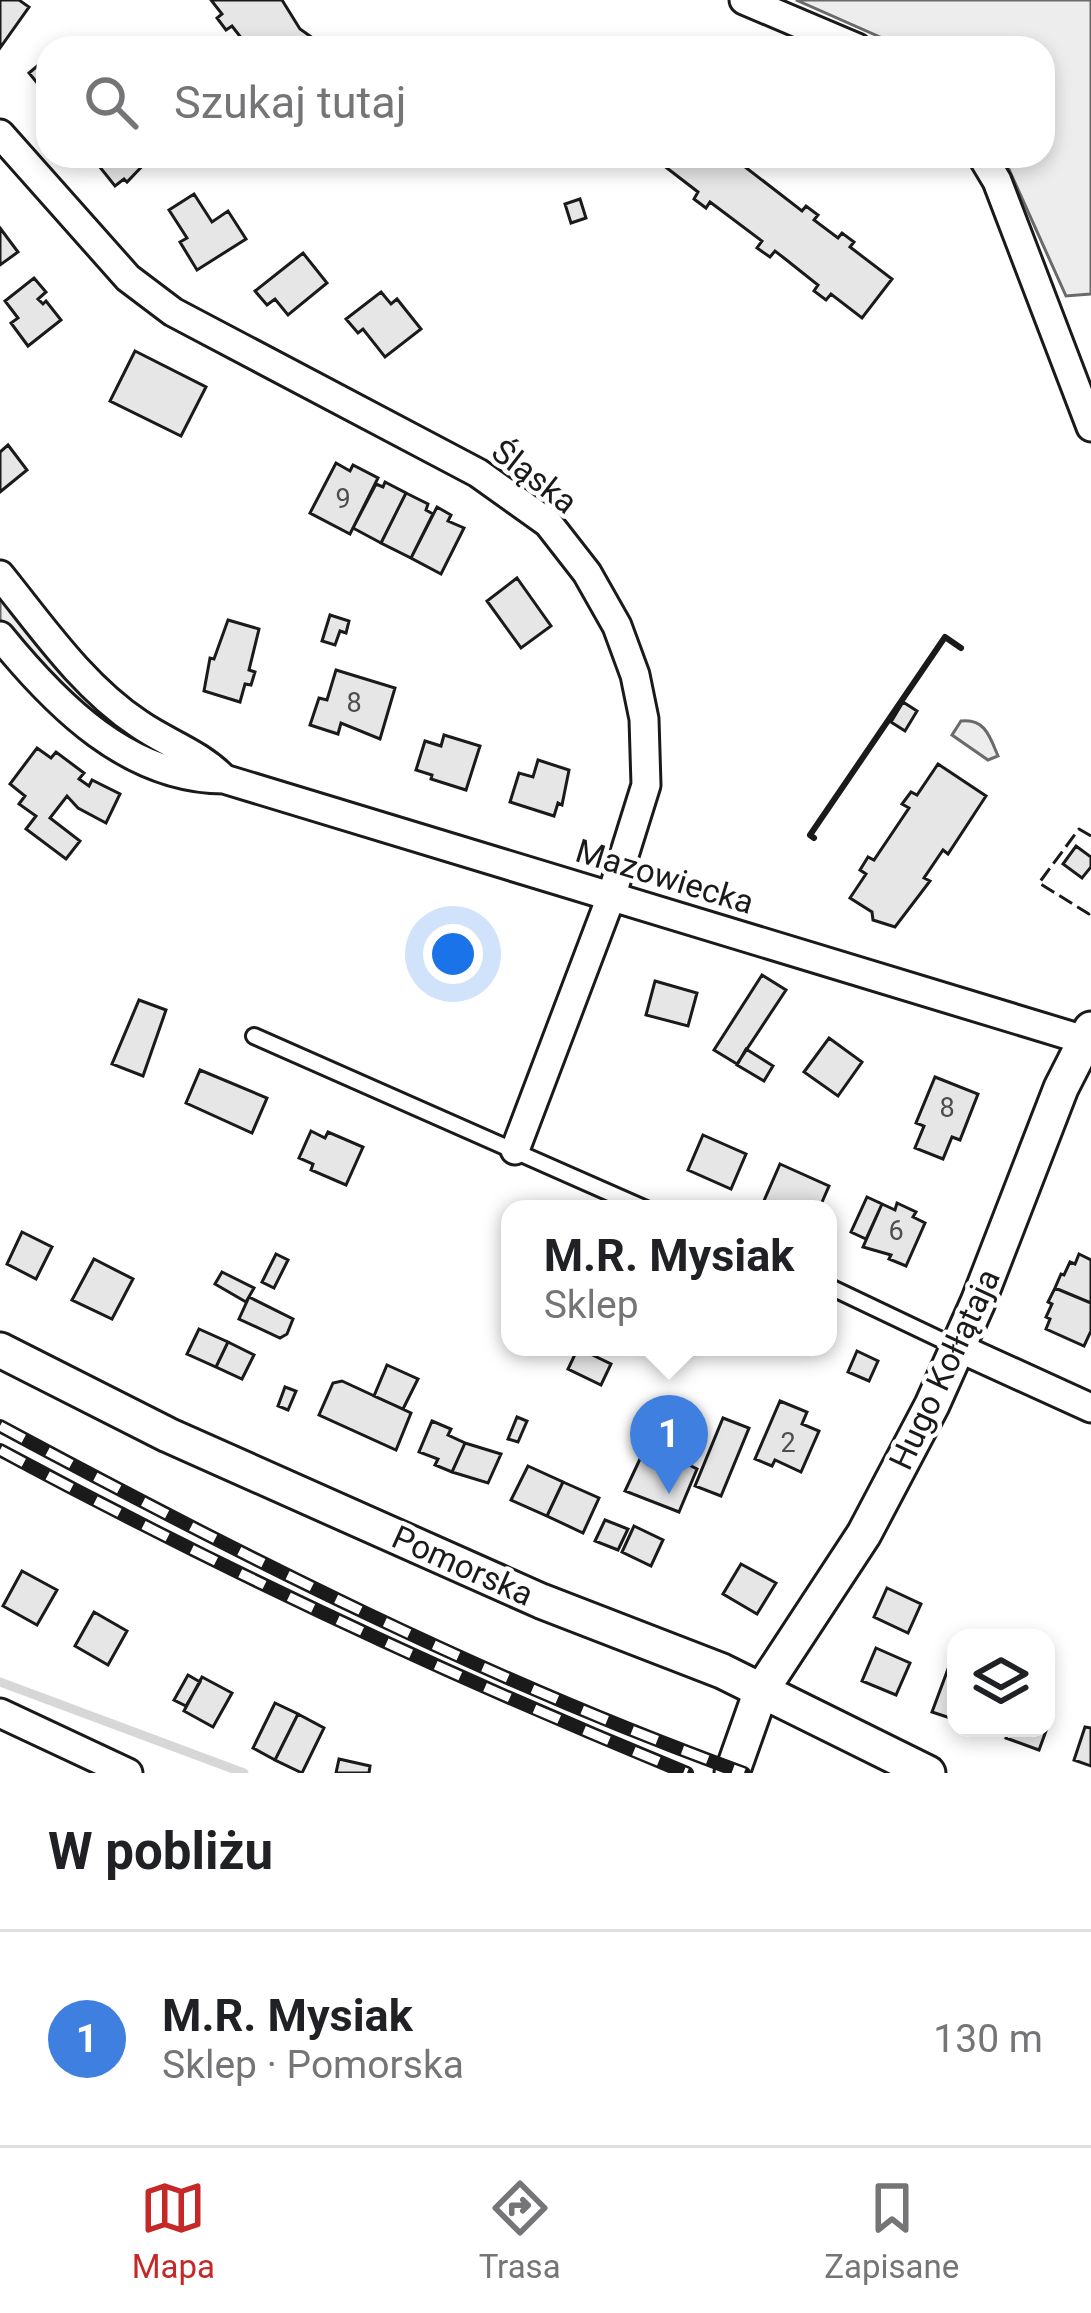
<!DOCTYPE html>
<html lang="pl">
<head>
<meta charset="utf-8">
<style>
	:root { --surface:#fff; --page:#f6f6f6; --text:#202124; --muted:#757577; --line:#e0e0e0; --accent:#c62828 }
	body { margin:0; font-family:Roboto,sans-serif; background:var(--page); color:var(--text) }
	.controls { position:absolute; right:36px; bottom:36px; display:grid; overflow:hidden; border-radius:24px; box-shadow:0 6px 18px #0003 }
	.controls button { width:108px; height:108px; display:grid; place-items:center; padding:0; border:0; border-bottom:3px solid var(--line); background:var(--surface); color:var(--text); font:60px sans-serif }
	.you { position:absolute; left:453px; top:954px; width:42px; height:42px; margin:-30px; border:9px solid #fff; border-radius:50%; background:#1a73e8; box-shadow:0 0 0 18px #1a73e833 }
	.badge { display:grid; place-items:center; width:78px; height:78px; border-radius:50%; background:var(--accent); color:#fff; font-size:39px; font-weight:700 }
	.pin { position:absolute; translate:-50% -99px; filter:drop-shadow(0 3px 6px #0008) }
	.pin::after { content:''; position:absolute; top:63px; width:42px; height:36px; background:inherit; clip-path:polygon(0 0,100% 0,50% 100%) }
	.popup { position:absolute; left:501px; top:1200px; width:336px; height:156px; box-sizing:border-box; display:grid; place-content:center; border-radius:24px; background:var(--surface); filter:drop-shadow(0 3px 9px #0005); font-size:39px; white-space:nowrap; color:var(--muted) }
	.popup b { font-size:45px; color:var(--text) }
	.popup::after { content:''; position:absolute; left:50%; top:100%; margin-left:-24px; border:24px solid transparent; border-top-color:var(--surface) }
	.list { margin:0; padding:0; list-style:none }
	h2 { display:flex; justify-content:space-between; align-items:center; height:156px; margin:0; padding:0 48px; font-size:51px }
	h2 small { font-size:39px; font-weight:400; color:var(--muted) }
	.list li { display:grid; grid-template-columns:78px 1fr auto; gap:36px; align-items:center; box-sizing:border-box; height:216px; padding:0 48px; border-top:3px solid var(--line) }
	.list b { display:block; font-size:45px; white-space:nowrap }
	.list p { margin:0; font-size:39px; white-space:nowrap; color:var(--muted) }
	.list em { font-size:39px; font-style:normal; color:var(--muted) }
	.icon { flex:none; width:66px; height:66px; fill:none; stroke:currentColor; stroke-width:2; stroke-linecap:round; stroke-linejoin:round }
	.map { position:relative; flex:none; width:1091px; height:1773px; overflow:hidden }
	.search { position:absolute; background:var(--surface); box-shadow:0 6px 18px #0003; left:36px; right:36px; top:36px; height:132px; display:flex; align-items:center; gap:30px; box-sizing:border-box; padding:0 42px; border-radius:36px; color:var(--muted); font-size:45px }
	.sheet { height:372px; background:var(--surface) }
	nav { display:flex; justify-content:space-around; align-items:center; box-sizing:border-box; height:168px; border-top:3px solid var(--line); background:var(--surface); font-size:33px; color:var(--muted) }
	nav a { display:grid; justify-items:center; gap:6px }
	nav .on { color:var(--accent) }
	.map>svg:first-child { display:block }
	.green { fill:#ededed; stroke:#6a6a6a; stroke-width:3 }
	.lines { fill:none; stroke-linecap:round; stroke-linejoin:round }
	.stream { stroke:#d7d7d7; stroke-width:9 }
	.building { fill:#e6e6e6; stroke:#1a1a1a; stroke-width:3 }
	.service-casing { stroke:#1a1a1a; stroke-width:20 }
	.minor-casing { stroke:#1a1a1a; stroke-width:33 }
	.tertiary-casing { stroke:#1a1a1a; stroke-width:39 }
	.service { stroke:#fff; stroke-width:14 }
	.minor { stroke:#fff; stroke-width:27 }
	.tertiary { stroke:#fff; stroke-width:33 }
	.rail-casing { stroke:#1a1a1a; stroke-width:14 }
	.rail { stroke:#fff; stroke-width:9; stroke-dasharray:27; stroke-linecap:butt }
	.fence { stroke:#1a1a1a; stroke-width:3; stroke-dasharray:15 6; stroke-linecap:butt }
	.wall { stroke:#1a1a1a; stroke-width:6 }
	.labels { text-anchor:middle; stroke-width:9; stroke-linejoin:round; paint-order:stroke }
	.number-label { font-size:27px; fill:#4d4d4d }
	.street-label { font-size:33px; fill:#1a1a1a; stroke:#fff }
</style>
</head>
<body>
<div class="map">
<svg width="1091" height="1773" viewBox="0 0 1091 1773">
	<rect width="100%" height="100%" fill="#fff"/>
	<!-- green -->
	<path class="green" d="M796,0h295v294l-25,2 -63,-140h40v-108h-138z
		M0,589l160,158 18,18 -57,-26 -83,-73 -38,-45z
		M961,721c24,-3 29,16 37,35l-10,4 -36,-25z"/>
	<g class="lines">
		<!-- stream -->
		<path class="stream" d="M0,1682l244,91"/>
	</g>
	<!-- building -->
	<path class="building" d="M0,0h19l10,7 -29,41z
		M211,0h71l18,29 27,19h-78l-17,-22 -6,4 -9,-12 5,-4z
		M48,57v39l-19,-23z
		M91,156h58l1,2 -23,24 -3,-3 -9,7z
		M639,156h92l71,55 4,-5 12,9 -4,5 24,18 4,-5 12,9 -4,5 42,32 -30,39 -31,-24 -5,6 -12,-9 4,-6 -34,-27 -9,-7 -5,6 -13,-9 5,-7 -52,-39 -4,6 -12,-9 4,-7 -44,-34 -5,6z
		M194,194l18,28 16,-11 18,28 -49,31 -17,-28 7,-4 -18,-28z
		M580,199l6,19 -15,5 -6,-19z
		M0,228l18,24 -18,13z
		M303,253l24,30 -39,32 -13,-16 -8,6 -12,-14z
		M34,278l12,14 -8,7 5,5 3,-3 15,19 -33,26 -17,-23 7,-5 -13,-17z
		M381,292l10,12 6,-5 24,30 -36,28 -22,-28 -5,4 -12,-14z
		M135,351l71,36 -25,49 -71,-35z
		M8,445l19,25 -27,22v-40z
		M336,463l14,8 3,-6 25,13 -28,56 -40,-21z
		M385,482l21,11 -25,50 -28,-15 23,-44 7,3z
		M406,493l22,11 -2,6 7,4 -22,44 -30,-15z
		M437,507l14,8 -3,6 16,7 -23,46 -30,-16z
		M517,578l34,48 -30,22 -34,-47z
		M330,615l19,6 -3,12 -6,-2 -5,14 -13,-4z
		M228,620l31,9 -10,41 6,2 -4,13 -6,-1 -5,18 -36,-11 6,-33 4,1z
		M336,670l59,18 -15,51 -39,-16 -3,11 -28,-9 9,-27 8,2z
		M903,702l14,9 -12,20 -14,-9z
		M444,735l36,11 -14,44 -35,-11 1,-4 -16,-5 9,-29 16,5z
		M37,748l14,10 5,-6 28,21 -5,6 10,7 3,-6 28,14 -14,29 -28,-15 -11,-12 -17,22 30,23 -14,18 -40,-30 10,-13 -17,-12 6,-8 -15,-12z
		M538,760l31,10 -7,35 -4,-2 -4,13 -44,-14 9,-29 14,4z
		M938,764l48,32 -38,58 -5,-4 -19,28 6,3 -35,46 -22,-7 -1,-8 -22,-14 16,-24 -6,-4 8,-13 6,3 35,-52 -7,-4 9,-12 6,3z
		M1076,846l15,11v10l-9,11 -19,-14z
		M762,975l24,15 -49,74 -23,-14z
		M655,981l42,12 -9,33 -42,-11z
		M139,1000l27,10 -23,66 -31,-12z
		M829,1038l33,24 -24,34 -34,-24z
		M746,1049l27,17 -9,15 -27,-16z
		M200,1070l67,28 -15,35 -66,-30z
		M935,1077l43,17 -18,46 -8,-3 -9,22 -28,-11 9,-22 -8,-3z
		M311,1131l14,7 3,-6 35,15 -17,38 -35,-15 2,-6 -14,-6z
		M703,1135l43,19 -15,35 -43,-19z
		M780,1164l49,22 -10,23 -38,-4 -5,4 -13,-6z
		M867,1197l15,7 -16,35 -15,-7z
		M897,1203l19,9 -3,5 12,6 -19,43 -17,-7 2,-4 -28,-8 19,-43 13,6z
		M22,1232l30,15 -16,32 -29,-15z
		M276,1254l12,6 -14,28 -12,-6z
		M1079,1254l12,6v43l-36,-15 6,-14 3,1 6,-13 5,2z
		M94,1259l39,20 -21,40 -40,-19z
		M222,1272l32,16 -8,14 -31,-18z
		M1055,1288l36,15v28l-7,15 -38,-17 4,-10 -4,-2 6,-13 -4,-2z
		M249,1297l44,22 -6,15 -7,4 -41,-19z
		M199,1329l29,13 -12,25 -29,-13z
		M228,1342l26,13 -12,24 -26,-12z
		M578,1348l33,16 -10,21 -33,-16z
		M857,1351l21,10 -9,20 -21,-9z
		M387,1365l31,14 -15,30 -29,-13z
		M342,1381l69,32 -15,37 -77,-35 14,-32z
		M285,1387l11,4 -8,19 -10,-4z
		M780,1401l27,11 -5,12 17,7 -18,41 -26,-12 -3,6 -17,-7z
		M517,1417l10,4 -9,21 -10,-3z
		M723,1418l26,10 -28,68 -26,-10z
		M432,1421l19,8 -3,6 17,8 -13,29 -17,-7 3,-6 -19,-7z
		M465,1443l36,11 -13,29 -36,-11z
		M647,1444l50,25 -18,43 -54,-21z
		M528,1466l35,16 -16,34 -36,-16z
		M563,1482l36,16 -16,35 -36,-17z
		M605,1520l23,9 -10,21 -23,-9z
		M634,1526l29,14 -12,26 -29,-14z
		M741,1564l35,19 -19,31 -34,-20z
		M22,1571l35,19 -20,35 -34,-19z
		M887,1588l34,16 -13,29 -34,-16z
		M94,1612l33,19 -19,34 -33,-19z
		M876,1648l34,15 -14,32 -34,-14z
		M948,1669l8,3v48l-24,-8z
		M188,1675l12,7 -14,24 -12,-6z
		M202,1677l30,16 -19,34 -29,-16z
		M275,1703l23,11 -23,46 -22,-12z
		M298,1714l26,14 -22,45 -27,-13z
		M1046,1715l5,2 -12,33 -33,-12 4,-10h36z
		M1085,1727l6,1v38l-17,-6z
		M339,1759l31,7 -1,7h-33z"/>
	<g class="lines">
		<!-- service casing -->
		<g class="service-casing">
			<path id="service" d="M254,1036l392,173
				M828,1286l126,60"/>
		</g>
		<!-- minor casing -->
		<g class="minor-casing">
			<path id="minor" d="M744,0l113,48
				M0,134l128,144 45,34 305,161 70,50 39,50 30,53 18,49 9,44 2,66 -35,112 -96,253
				M982,156l15,25 94,246
				M0,575c42,52 82,111 139,149 29,20 60,29 85,55
				M0,636c56,69 129,143 224,143l867,263
				M959,1348l132,60
				M0,1713l128,60"/>
		</g>
		<!-- tertiary casing -->
		<g class="tertiary-casing">
			<path id="tertiary" d="M0,1350l168,85 373,166 181,70 206,102
				M732,1773l29,-82 103,-157 68,-129 46,-103 83,-214 30,-59"/>
		</g>
		<!-- service -->
		<use href="#service" class="service"/>
		<!-- minor -->
		<use href="#minor" class="minor"/>
		<!-- tertiary -->
		<use href="#tertiary" class="tertiary"/>
		<!-- rail casing -->
		<g class="rail-casing">
			<path id="rail" d="M0,1426c240,129 487,254 744,347
				M0,1450c223,120 452,227 687,323"/>
		</g>
		<!-- rail -->
		<use href="#rail" class="rail"/>
		<!-- fence -->
		<path class="fence" d="M1091,836l-12,-7 -40,54 50,31 2,-3"/>
		<!-- wall -->
		<path class="wall" d="M625,48l18,-8 25,8
			M814,838l-4,-3 135,-198 16,11"/>
	</g>
	<g class="labels">
		<!-- number labels -->
		<g class="number-label">
			<text x="343" y="508">9</text>
			<text x="354" y="712">8</text>
			<text x="947" y="1117">8</text>
			<text x="896" y="1240">6</text>
			<text x="788" y="1452">2</text>
		</g>
		<!-- street labels -->
		<g class="street-label">
			<text transform="translate(535 476) rotate(38)" y="12">Śląska</text>
			<text transform="translate(665 876) rotate(17)" y="12">Mazowiecka</text>
			<text transform="translate(944 1369) rotate(-65)" y="12">Hugo Kołłątaja</text>
			<text transform="translate(463 1565) rotate(24)" y="12">Pomorska</text>
		</g>
	</g>
</svg>
<div class="controls">
<button><svg class="icon" aria-label="layers" viewBox="0 0 24 24"><path d="M12 4l9 5-9 5-9-5zM3 14l9 5 9-5"/></svg></button>
</div>
<div class="you"></div>
<div class="pin badge" style="left:669px;top:1494px;background:#3f7fe0">1</div>
<div class="popup"><b>M.R. Mysiak</b>Sklep</div>
<div class="search"><svg class="icon" aria-label="search" viewBox="0 0 24 24"><circle cx="10" cy="10" r="6"/><path d="M15 15l6 6"/></svg>Szukaj tutaj</div>
</div>
<section class="sheet">
<h2>W pobliżu<small></small></h2>
<ul class="list">
<li><span class="badge" style="background:#3f7fe0">1</span><div><b>M.R. Mysiak</b><p>Sklep · Pomorska</p></div><em>130 m</em></li>
</ul>
</section>
<nav>
<a class="on"><svg class="icon" aria-label="map" viewBox="0 0 24 24"><path d="M3 6l6-2 6 2 6-2v14l-6 2-6-2-6 2zM9 4v14M15 6v14"/></svg>Mapa</a>
<a><svg class="icon" aria-label="directions" viewBox="0 0 24 24"><path d="M12 3l9 9-9 9-9-9zM9 14v-3h6M13 9l2 2-2 2"/></svg>Trasa</a>
<a><svg class="icon" aria-label="saved" viewBox="0 0 24 24"><path d="M7 4h10v16l-5-4-5 4z"/></svg>Zapisane</a>
</nav>
</body>
</html>
